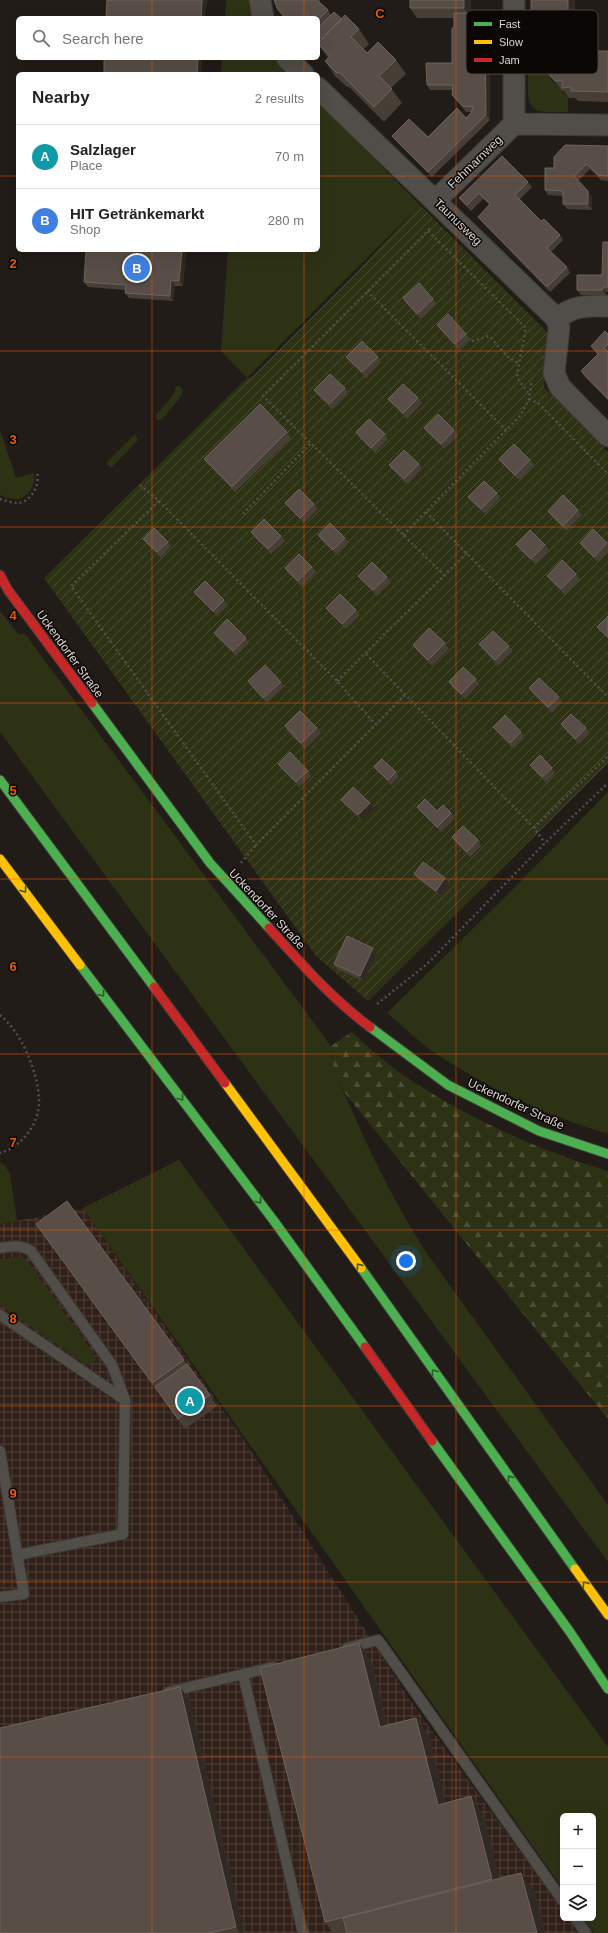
<!DOCTYPE html>
<html lang="en">
<head>
<meta charset="utf-8">
<style>
	:root { --surface:#fff; --page:#f6f6f6; --text:#222; --muted:#767676; --line:#e0e0e0; --accent:#0f766e }
	body { margin:0; font-family:Helvetica,sans-serif; background:var(--page); color:var(--text) }
	.controls { position:absolute; right:12px; bottom:12px; display:grid; overflow:hidden; border-radius:6px; box-shadow:0 4px 16px #0002 }
	.controls button { width:36px; height:36px; display:grid; place-items:center; padding:0; border:0; border-bottom:1px solid var(--line); background:var(--surface); color:var(--text); font:20px sans-serif }
	.you { position:absolute; left:406px; top:1261px; width:14px; height:14px; margin:-10px; border:3px solid #fff; border-radius:50%; background:#1a73e8; box-shadow:0 0 0 6px #1a73e833 }
	.badge { display:grid; place-items:center; width:26px; height:26px; border-radius:50%; background:var(--accent); color:#fff; font-size:13px; font-weight:700 }
	.pin { position:absolute; translate:-50% -50%; border:2px solid #fff; box-shadow:0 1px 4px #0006 }
	.list { margin:0; padding:0; list-style:none }
	h2 { display:flex; justify-content:space-between; align-items:center; height:52px; margin:0; padding:0 16px; font-size:17px }
	h2 small { font-size:13px; font-weight:400; color:var(--muted) }
	.list li { display:grid; grid-template-columns:26px 1fr auto; gap:12px; align-items:center; box-sizing:border-box; height:64px; padding:0 16px; border-top:1px solid var(--line) }
	.list b { display:block; font-size:15px; white-space:nowrap }
	.list p { margin:0; font-size:13px; white-space:nowrap; color:var(--muted) }
	.list em { font-size:13px; font-style:normal; color:var(--muted) }
	.icon { flex:none; width:22px; height:22px; fill:none; stroke:currentColor; stroke-width:2; stroke-linecap:round; stroke-linejoin:round }
	.map { position:relative; flex:none; width:608px; height:1933px; overflow:hidden }
	.search { position:absolute; background:var(--surface); box-shadow:0 4px 16px #0002; left:16px; top:16px; width:304px; height:44px; display:flex; align-items:center; gap:10px; box-sizing:border-box; padding:0 14px; border-radius:6px; color:var(--muted); font-size:15px }
	.panel { position:absolute; background:var(--surface); box-shadow:0 4px 16px #0002; left:16px; top:72px; width:304px; height:180px; border-radius:6px }
	.map>svg:first-child { display:block }
	.industrial { fill:url(#industrial-grid) }
	.grass { fill:#2e3215 }
	.forest { fill:url(#forest-firs) }
	.garden { fill:url(#garden-furrows) }
	.lines { fill:none; stroke-linecap:round; stroke-linejoin:round }
	.lane-casing { stroke:#3c3835; stroke-width:12 }
	.street-casing { stroke:#3c3835; stroke-width:23 }
	.fast-casing { stroke:#3c3835; stroke-width:11 }
	.slow-casing { stroke:#3c3835; stroke-width:11 }
	.jam-casing { stroke:#3c3835; stroke-width:11 }
	.path { stroke:#524f4d; stroke-width:2.5; stroke-dasharray:2 3; stroke-linecap:butt }
	.lane { stroke:#514d49; stroke-width:10 }
	.street { stroke:#514d49; stroke-width:21 }
	.fast { stroke:#4caf50; stroke-width:9 }
	.slow { stroke:#ffc107; stroke-width:9 }
	.jam { stroke:#c62828; stroke-width:9 }
	.wall { fill:#473e36 }
	.shaded-wall { fill:#312923 }
	.building { fill:#584e47; stroke:#6d645d }
	.oneway { stroke:#2c5b2a }
	.grid { fill:none; stroke:#e8590c; stroke-width:1; stroke-opacity:0.55 }
	.labels { text-anchor:middle; stroke-width:3; stroke-linejoin:round; paint-order:stroke }
	.street-label { font-size:12px; fill:#ded7d3; stroke:#0b0705 }
	.key { fill:#0b0705; stroke:#4a4543; stroke-width:1 }
	.key-label { font-size:11px; fill:#ded7d3 }
	.grid-label { font-size:13px; text-anchor:middle; font-weight:bold; fill:#e8590c; stroke:#0b0705; stroke-width:3; stroke-linejoin:round; paint-order:stroke }
</style>
</head>
<body>
<div class="map">
<svg width="608" height="1933" viewBox="0 0 608 1933">
	<defs>
		<pattern id="industrial-grid" width="8" height="8" patternUnits="userSpaceOnUse"><rect width="8" height="8" fill="#302018"/><path d="M0 4h8M4 0v8" fill="none" stroke="#4e4039"/></pattern>
		<pattern id="forest-firs" width="22" height="20" patternUnits="userSpaceOnUse"><rect width="22" height="20" fill="#2e3215"/><path d="M5 1l3.5 6h-7zM16 11l3.5 6h-7z" fill="#4c4f36"/></pattern>
		<pattern id="garden-furrows" width="10" height="10" patternUnits="userSpaceOnUse"><rect width="10" height="10" fill="#2e3215"/><path d="M-1 1l2-2M0 10L10 0M9 11l2-2" fill="none" stroke="#4c4f36"/></pattern>
	</defs>
	<rect width="100%" height="100%" fill="#211c18"/>
	<!-- industrial -->
	<path class="industrial" d="M83,1208l165,238 162,254 153,210v8h6l11,15h-580v-709z"/>
	<!-- grass -->
	<path class="grass" d="M226,0h29v18h-30z
		M222,58h52l16,16h-69z
		M528,71h15l25,26v15c-40,1 -41,-1 -40,-41z
		M318,102l102,103 -173,173 -26,-27 7,-101h90z
		M176,386h4l3,4 -3,8 -18,21 -4,1 -2,-2v-3l18,-21z
		M0,430l16,48 18,-5c2,11 -4,21 -14,26l-13,-1 -7,-3z
		M135,434l3,6 -27,28 -5,-5z
		M0,611l18,23h7l306,412c1,26 13,46 23,69 21,49 45,95 74,140l180,250v57l-608,-830z
		M608,792v342c-57,-17 -114,-43 -164,-75 -20,-12 -39,-31 -57,-46l124,-122z
		M179,1160l429,587v186h-14l-11,-15h10v-102h-30v73l-480,-681z
		M0,1162l6,5 4,7 7,47 -17,3z
		M16,1257l7,1 5,4 67,94v5l-4,3 -5,1 -86,-60v-45z"/>
	<!-- forest -->
	<path class="forest" d="M352,1032c17,16 35,32 54,45 61,41 132,73 202,94v248l-264,-327 -10,-21 -3,-25z"/>
	<!-- garden -->
	<path class="garden" d="M420,205l128,128 -4,54 64,65v311l-240,238 -52,-45 -272,-378 203,-200 5,-1 104,-104z"/>
	<g class="lines">
		<!-- lane casing -->
		<g class="lane-casing">
			<path id="lane" d="M0,1248c12,-2 21,-4 31,3l81,114 13,35 -2,134 -106,21
				M0,1315l125,85
				M0,1451l24,143 -24,3
				M347,1648l31,-8 185,261
				M243,1674l59,255 2,4
				M168,1692l105,-25
				M575,1918l11,15"/>
		</g>
		<!-- street casing -->
		<g class="street-casing">
			<path id="street" d="M260,0l3,18
				M514,0v124
				M287,58l16,16
				M318,88l239,231
				M436,200l78,-76 94,1
				M557,319l2,9 -5,45 6,14 48,49
				M557,319c15,-14 32,-13 51,-13"/>
		</g>
		<!-- fast casing -->
		<g class="fast-casing">
			<path id="fast" d="M92,703l118,160 59,65
				M0,780l154,207
				M80,965l194,256 91,126
				M370,1027l78,58 91,46 69,23
				M361,1268l214,301
				M432,1441l138,191 38,57"/>
		</g>
		<!-- slow casing -->
		<g class="slow-casing">
			<path id="slow" d="M0,859l80,106
				M225,1083l136,185
				M575,1569l33,46"/>
		</g>
		<!-- jam casing -->
		<g class="jam-casing">
			<path id="jam" d="M0,575l8,15 84,113
				M269,928c32,35 63,71 101,99
				M154,987l71,96
				M365,1347l67,94"/>
		</g>
		<!-- path -->
		<path class="path" d="M430,229l-167,167 182,180
			M428,231l98,97 -9,46 1,5 11,15
			M367,291l140,140
			M472,341l17,-5 20,22 9,5
			M529,399l9,4 70,71
			M140,485l19,16 178,180 38,43
			M0,499c6,2 13,4 19,4 13,-2 21,-19 18,-31
			M159,501l-88,85 185,259 149,-150
			M426,512l182,185
			M243,514l67,-70
			M403,535l117,-119 9,-17 3,-19
			M366,654l168,174 11,15
			M337,681l130,-128
			M534,828l74,-72
			M241,863l15,-18
			M377,1004l49,-39 119,-122 63,-60
			M0,1015c22,18 38,57 39,85 1,23 -17,47 -39,53"/>
		<!-- lane -->
		<use href="#lane" class="lane"/>
		<!-- street -->
		<use href="#street" class="street"/>
		<!-- fast -->
		<use href="#fast" class="fast"/>
		<!-- slow -->
		<use href="#slow" class="slow"/>
		<!-- jam -->
		<use href="#jam" class="jam"/>
	</g>
	<!-- wall -->
	<path class="wall" d="M320,0v3l8,7 3,5 11,4 17,10 10,15 -6,6 4,3 29,7 10,14 -15,14 11,15 -18,19 -35,-35h-2l-12,-11 -10,-15 3,-3 -10,-14 3,-4 -3,-3v-9h1l-1,-1v-9h-34l-6,-8z
		M410,0h61v13l13,5v10h1l4,5 1,87 -58,57 -36,-36 -4,-5 36,1 38,-19 5,-6h-5l-10,-12 -4,-5v-5h-22l-3,-5 25,-22 2,-45h-37l-7,-10z
		M531,0h44v48h21l2,3h10v51l-30,-1 -3,-3h-6l-5,-7h-2l-4,-5 -6,-8h-1l-3,-2 -7,-11 -1,-18h-2l-7,-10z
		M608,146v35l-7,-1 -11,-11 -12,12 14,16v13l-25,-1 -4,-5v-8l-15,-1 -3,-5 9,-22z
		M528,182l4,5 -12,12 21,22 19,14 3,5 -12,12 16,15 3,6 -20,19 -68,-70 -4,-5 12,-12 -7,-6 -12,12 -8,-8 -4,-5z
		M608,242v50h-2v3h-25l-4,-5 25,-15z
		M186,250l-3,36h-8l-2,15 -44,-3 -4,-5v-3l-37,-3 -4,-5z
		M403,298l30,1 4,5 -16,15 -14,-15z
		M437,325l29,9 4,5 -12,11 -17,-20z
		M608,334v66l-24,-24 -3,-5 17,-17 -7,-8z
		M346,357h32l3,5 -15,16 -16,-16z
		M345,388l4,5 -17,17 -14,-15 -4,-5z
		M418,398l4,5 -15,16 -15,-15 -4,-5z
		M424,428l30,2 4,6 -14,13 -16,-16z
		M287,432l4,6 -56,54 -27,-28 -4,-5z
		M356,432l29,2 3,5 -13,14 -16,-16z
		M499,459l31,1 4,5 -15,15 -17,-16z
		M419,464l3,5 -15,16 -14,-15 -4,-5z
		M497,493l3,5 -15,16 -13,-12 -4,-5z
		M285,503l29,1 4,5 -14,14 -15,-15z
		M578,510l4,5 -16,16 -15,-15 -3,-5z
		M593,529l15,15v8l-10,10 -14,-14 -4,-5z
		M251,532l30,4 4,5 -14,13 -16,-16z
		M318,535l27,3 4,5 -12,12 -16,-15z
		M143,539l25,3 3,5 -10,11 -14,-14z
		M516,544l29,1 4,5 -14,14 -15,-14z
		M312,567l4,5 -14,15 -14,-14 -3,-5z
		M576,574l4,5 -15,16 -14,-14 -4,-5z
		M358,576l29,1 4,5 -14,14 -15,-15z
		M194,592l30,8 4,5 -11,11 -19,-19z
		M326,608l30,2 4,5 -14,14 -16,-16z
		M608,616v23l-7,-7 -4,-5z
		M214,633l32,5 3,5 -13,13 -18,-18z
		M445,643l4,6 -17,17 -16,-16 -3,-5z
		M479,644l30,2 4,5 -15,15 -15,-16z
		M476,679l3,5 -14,15 -13,-12 -3,-5z
		M248,681l33,1 3,5 -17,16 -15,-16z
		M529,688l30,9 3,5 -10,11 -20,-20z
		M561,724l25,4 4,5 -11,11 -14,-15z
		M285,726l32,2 4,5 -16,16 -17,-17z
		M493,727l28,5 4,5 -12,12 -16,-17z
		M278,764l30,7 3,5 -12,11 -17,-18z
		M530,765l22,3 3,5 -9,10 -12,-13z
		M374,767l22,5 3,5 -8,8 -13,-13z
		M341,800l29,3 4,5 -12,13 -17,-16z
		M417,807l34,6 4,5 -14,14 -20,-20z
		M452,837l26,3 3,6 -11,11 -15,-15z
		M414,874l31,4 4,6 -9,12 -22,-17z
		M377,954l-14,27 -26,-12 -3,-5z
		M36,1224l148,136 33,46 -32,23z
		M359,1643l12,18 17,64 28,-7 13,18 17,67 37,11 16,64 35,12 11,43h-212l-8,-11z
		M180,1687l10,14 54,232h-244z"/>
	<!-- shaded-wall -->
	<path class="shaded-wall" d="M202,0h5l-2,18h-4z
		M464,0h7v18l-7,-10z
		M568,0h7v58l-7,-10z
		M480,13l4,5v15l-4,-5z
		M485,28l4,5 1,87 -4,-5z
		M198,58h4l-1,16h-4z
		M588,191l4,6v13l-4,-6z
		M182,250h4l-3,36 -4,-5z
		M171,280l4,6 -2,15 -3,-5z
		M603,287l3,5v3l-3,-5z
		M370,803l4,5 -12,13 -4,-6z
		M445,878l4,6 -9,12 -4,-5z
		M373,948l4,6 -14,27 -3,-5z
		M359,1643l12,18 22,84 -13,-18z
		M180,1687l10,14 54,232h-4l-4,-6z
		M416,1718l13,18 22,87 -13,-18z
		M471,1796l12,18 21,83 -12,-18z
		M521,1873l13,17 11,43h-8z"/>
	<!-- building -->
	<path class="building" d="M107,0h95l-1,18h-95z
		M274,0h43l11,10 -10,10v-2h-6l-4,-4 -3,4h-19l-8,-8z
		M410,0h54v8h-54z
		M531,0h37v48h28v3h12v41l-37,-1v-4l-9,1v-7h-7l-4,-5 -1,-7 -6,-1 -1,-2 -2,-1 -1,-28h-9z
		M334,12l8,7 -20,20 -4,-3v-8z
		M454,13h26v15h5l1,87 -58,57 -36,-36 17,-17 19,18 29,-29 9,10 5,-5 2,-6 -10,-1 -11,-11 1,-10h-26l-1,-22h26v-35h2z
		M345,15l14,14 -8,8 16,16 11,-11 18,18 -17,16 13,13 -18,18 -35,-35 -2,1 -12,-12 5,-5 -12,-12v-1z
		M104,58h94l-1,16h-93z
		M565,145l43,1v30l-10,-1 -11,-11 -13,12 14,15v13h-25v-13l-18,-1v-22h9v-11z
		M502,156l26,26 -13,13 26,26 3,-2 16,16 -13,13 20,19 -20,20 -69,-70 12,-13 -11,-11 -12,12 -8,-7z
		M603,242h5v45h-5v3h-26v-15h25z
		M86,250h96l-3,31 -8,-1 -1,16 -45,-3 1,-8 -42,-3z
		M419,283l14,16 -16,15 -14,-16z
		M448,314l18,20 -11,10 -18,-19z
		M605,331l3,3v10l-4,4 4,4v47l-27,-28 17,-17 -7,-8z
		M362,341l16,16 -16,15 -16,-15z
		M330,374l15,14 -16,16 -15,-14z
		M403,384l15,14 -15,15 -15,-14z
		M260,404l27,28 -55,55 -28,-28z
		M438,414l16,16 -13,14 -17,-16z
		M369,419l16,15 -14,14 -15,-16z
		M514,444l16,16 -15,15 -16,-16z
		M404,450l15,14 -15,15 -15,-14z
		M484,481l13,12 -16,16 -13,-12z
		M299,489l15,15 -14,14 -15,-15z
		M563,495l15,15 -15,16 -15,-15z
		M264,519l17,17 -13,13 -17,-17z
		M330,523l15,15 -12,12 -15,-15z
		M154,528l14,14 -11,10 -14,-13z
		M593,529l14,14 -13,14 -14,-14z
		M530,530l15,15 -14,14 -15,-15z
		M299,554l13,13 -14,14 -13,-13z
		M562,560l14,14 -15,15 -14,-13z
		M372,562l15,15 -14,13 -15,-14z
		M205,581l19,19 -11,11 -19,-19z
		M340,594l16,16 -14,14 -16,-16z
		M608,616v21l-11,-10z
		M227,619l19,19 -13,13 -19,-18z
		M429,628l16,15 -17,17 -15,-15z
		M493,631l16,15 -14,14 -16,-16z
		M265,665l16,17 -18,16 -15,-17z
		M463,667l13,12 -15,15 -12,-12z
		M539,678l20,19 -11,10 -19,-19z
		M300,711l17,17 -16,15 -16,-17z
		M571,714l15,14 -11,11 -14,-15z
		M505,715l16,17 -11,11 -17,-16z
		M290,752l18,19 -12,11 -18,-18z
		M540,755l12,13 -10,9 -12,-12z
		M382,759l14,13 -8,8 -14,-13z
		M353,787l17,16 -12,12 -17,-15z
		M425,799l12,12 6,-6 8,8 -14,14 -20,-20z
		M463,826l15,14 -11,12 -15,-15z
		M423,862l22,16 -9,13 -22,-17z
		M347,936l26,12 -13,28 -26,-12z
		M67,1201l117,159 -32,23 -116,-159z
		M187,1364l23,31 -32,24 -23,-32z
		M359,1643l21,84 36,-9 22,87 33,-9 21,83 -167,43 -65,-254z
		M180,1687l56,240 -26,6h-210v-205z
		M521,1873l16,60h-190l-4,-15z"/>
	<!-- one-way arrows -->
	<defs><path id="oneway-chevron" d="M-2-3.5L2.5 0L-2 3.5" fill="none" stroke-width="1.6" stroke-linecap="round" stroke-linejoin="round"/></defs>
	<g class="oneway">
		<use href="#oneway-chevron" transform="translate(24 890) rotate(53)"/>
		<use href="#oneway-chevron" transform="translate(102 994) rotate(53)"/>
		<use href="#oneway-chevron" transform="translate(181 1098) rotate(53)"/>
		<use href="#oneway-chevron" transform="translate(259 1201) rotate(53)"/>
		<use href="#oneway-chevron" transform="translate(359 1266) rotate(-126)"/>
		<use href="#oneway-chevron" transform="translate(434 1372) rotate(-126)"/>
		<use href="#oneway-chevron" transform="translate(510 1478) rotate(-126)"/>
		<use href="#oneway-chevron" transform="translate(585 1584) rotate(-126)"/>
	</g>
	<!-- grid -->
	<path class="grid" d="M152,0v18M304,0v18M456,0v1933M152,58v16M304,58v16M0,176h18M318,176h290M152,250v1683M304,250v1683M0,351h608M0,527h608M0,703h608M0,879h608M0,1054h608M0,1230h608M0,1406h608M0,1582h608M0,1757h608"/>
	<g class="labels">
		<!-- street labels -->
		<g class="street-label">
			<text transform="translate(475 162) rotate(-44)" y="4">Fehmarnweg</text>
			<text transform="translate(458 222) rotate(44)" y="4">Taunusweg</text>
			<text transform="translate(70 654) rotate(54)" y="4">Uckendorfer Straße</text>
			<text transform="translate(267 909) rotate(47)" y="4">Uckendorfer Straße</text>
			<text transform="translate(516 1104) rotate(25)" y="4">Uckendorfer Straße</text>
		</g>
	</g>
	<!-- legend -->
	<rect x="466" y="10" width="132" height="64" rx="6" class="key"/>
	<rect x="474" y="22" width="18" height="4" fill="#4caf50"/>
	<rect x="474" y="40" width="18" height="4" fill="#ffc107"/>
	<rect x="474" y="58" width="18" height="4" fill="#c62828"/>
	<g class="key-label">
		<text x="499" y="28">Fast</text>
		<text x="499" y="46">Slow</text>
		<text x="499" y="64">Jam</text>
	</g>
	<g class="grid-label">
		<text x="380" y="18">C</text>
		<text x="13" y="268">2</text>
		<text x="13" y="444">3</text>
		<text x="13" y="620">4</text>
		<text x="13" y="795">5</text>
		<text x="13" y="971">6</text>
		<text x="13" y="1147">7</text>
		<text x="13" y="1323">8</text>
		<text x="13" y="1498">9</text>
	</g>
</svg>
<div class="controls">
<button>+</button>
<button>−</button>
<button><svg class="icon" aria-label="layers" viewBox="0 0 24 24"><path d="M12 4l9 5-9 5-9-5zM3 14l9 5 9-5"/></svg></button>
</div>
<div class="you"></div>
<div class="pin badge" style="left:190px;top:1401px;background:#0f9aa8">A</div>
<div class="pin badge" style="left:137px;top:268px;background:#3f7fe0">B</div>
<div class="search"><svg class="icon" aria-label="search" viewBox="0 0 24 24"><circle cx="10" cy="10" r="6"/><path d="M15 15l6 6"/></svg>Search here</div>
<section class="panel">
<h2>Nearby<small>2 results</small></h2>
<ul class="list">
<li><span class="badge" style="background:#0f9aa8">A</span><div><b>Salzlager</b><p>Place</p></div><em>70 m</em></li>
<li><span class="badge" style="background:#3f7fe0">B</span><div><b>HIT Getränkemarkt</b><p>Shop</p></div><em>280 m</em></li>
</ul>
</section>
</div>
</body>
</html>
